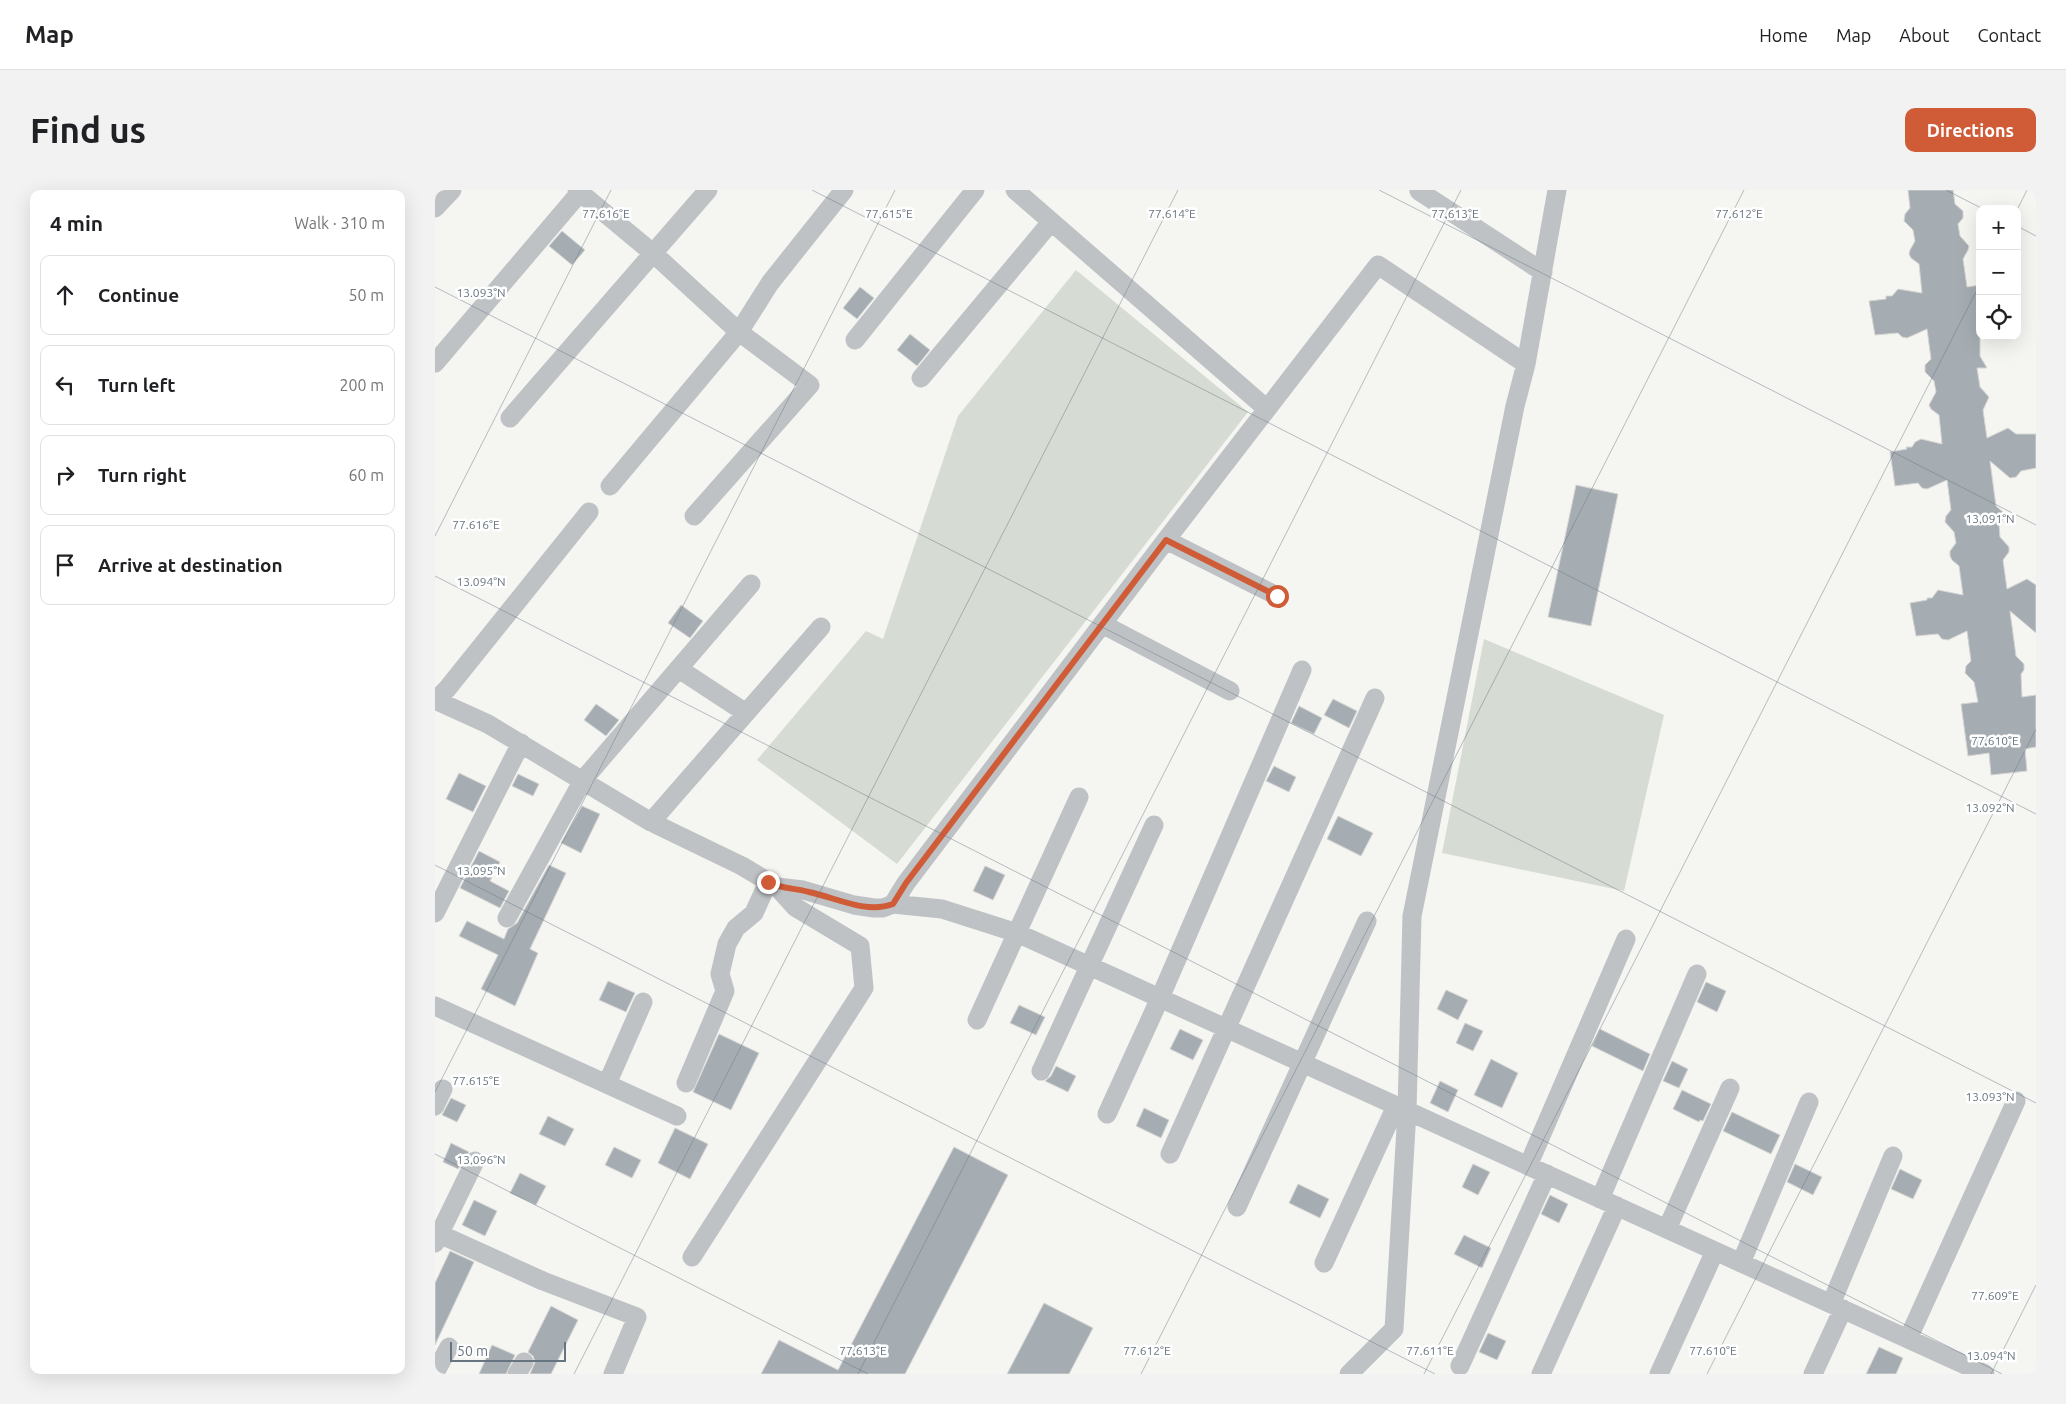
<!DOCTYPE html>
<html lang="en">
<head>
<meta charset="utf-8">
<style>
	:root { --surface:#fff; --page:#f2f2f2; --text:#202124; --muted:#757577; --line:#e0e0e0; --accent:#d05b37 }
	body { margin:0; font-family:Ubuntu,sans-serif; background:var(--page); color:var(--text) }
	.controls { position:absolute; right:15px; top:15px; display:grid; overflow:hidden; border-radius:10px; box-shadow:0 5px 20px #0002 }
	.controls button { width:45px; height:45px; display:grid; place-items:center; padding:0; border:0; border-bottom:1px solid var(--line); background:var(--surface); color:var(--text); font:25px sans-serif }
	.scale { position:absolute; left:15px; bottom:12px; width:116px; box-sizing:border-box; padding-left:5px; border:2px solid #677580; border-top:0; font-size:14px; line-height:18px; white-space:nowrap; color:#677580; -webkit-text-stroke:4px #fff; paint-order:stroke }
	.stop { position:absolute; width:15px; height:15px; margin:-11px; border:4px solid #d05b37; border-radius:50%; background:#fff }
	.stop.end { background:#d05b37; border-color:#fff; box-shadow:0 1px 5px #0008 }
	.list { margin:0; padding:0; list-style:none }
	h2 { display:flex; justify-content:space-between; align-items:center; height:65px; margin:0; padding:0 20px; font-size:21px }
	h2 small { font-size:16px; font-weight:400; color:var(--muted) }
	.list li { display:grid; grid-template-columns:32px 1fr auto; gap:15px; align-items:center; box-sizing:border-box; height:80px; margin:0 10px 10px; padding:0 10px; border:1px solid var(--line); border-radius:10px }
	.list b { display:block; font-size:19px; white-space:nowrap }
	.list em { font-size:16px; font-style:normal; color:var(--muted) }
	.icon { flex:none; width:28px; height:28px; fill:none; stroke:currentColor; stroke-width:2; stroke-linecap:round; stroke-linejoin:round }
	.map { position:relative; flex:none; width:1601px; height:1184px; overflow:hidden; border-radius:10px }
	header { display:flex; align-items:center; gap:30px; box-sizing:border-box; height:70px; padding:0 25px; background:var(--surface); border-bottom:1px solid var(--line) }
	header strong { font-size:24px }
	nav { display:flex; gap:28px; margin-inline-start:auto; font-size:18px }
	.intro { display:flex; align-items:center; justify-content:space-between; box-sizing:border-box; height:120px; padding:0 30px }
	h1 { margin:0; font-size:35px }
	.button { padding:12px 22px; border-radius:10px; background:var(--accent); color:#fff; font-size:18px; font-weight:700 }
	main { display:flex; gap:30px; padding:0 30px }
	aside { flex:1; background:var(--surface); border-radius:10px; box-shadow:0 5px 20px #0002 }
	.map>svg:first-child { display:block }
	.green { fill:#d6dbd3 }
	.building { fill:#a6adb2; stroke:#d6d6d4 }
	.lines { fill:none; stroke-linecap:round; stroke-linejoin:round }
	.minor { stroke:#bec2c5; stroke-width:19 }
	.route { stroke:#d05b37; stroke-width:6 }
	.ticks { fill:none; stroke:#677580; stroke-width:1; stroke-opacity:0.45 }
	.ticks-label { font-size:12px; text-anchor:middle; fill:#677580; stroke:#fff; stroke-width:5; stroke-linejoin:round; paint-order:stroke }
</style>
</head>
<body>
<header>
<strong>Map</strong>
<nav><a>Home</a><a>Map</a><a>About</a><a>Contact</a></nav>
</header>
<div class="intro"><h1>Find us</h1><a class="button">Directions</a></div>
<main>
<aside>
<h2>4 min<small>Walk · 310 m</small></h2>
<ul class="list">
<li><svg class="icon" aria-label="ahead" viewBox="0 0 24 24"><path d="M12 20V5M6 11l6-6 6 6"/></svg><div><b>Continue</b></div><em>50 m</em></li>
<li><svg class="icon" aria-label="left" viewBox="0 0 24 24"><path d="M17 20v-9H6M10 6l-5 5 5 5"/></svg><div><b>Turn left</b></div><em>200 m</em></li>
<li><svg class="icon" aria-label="right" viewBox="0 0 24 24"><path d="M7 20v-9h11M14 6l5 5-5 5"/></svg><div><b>Turn right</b></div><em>60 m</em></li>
<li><svg class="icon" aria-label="arrive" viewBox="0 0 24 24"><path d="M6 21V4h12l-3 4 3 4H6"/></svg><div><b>Arrive at destination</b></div></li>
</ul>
</aside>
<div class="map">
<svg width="1601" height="1184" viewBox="0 0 1601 1184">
	<rect width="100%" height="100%" fill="#f5f5f2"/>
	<!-- green -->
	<path class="green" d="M641,80l172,142 -351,452 -140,-104 109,-129 17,8 75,-223z
		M1049,449l180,76 -40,176 -182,-38z"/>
	<!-- building -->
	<path class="building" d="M1473,0h45l2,14 8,7v7l-5,6 2,12 9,10 -1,4 -5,9 4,28 13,-2v71l7,12h-10l3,19 9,10 -6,13 4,28 21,-10 8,6h20v34l-15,3 -5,6 -6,1 -20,-17 6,45 8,7 -1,7 -4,5 1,12 9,10v5l-6,8 4,29 20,-10 9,6v48l-26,-22 6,45 8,8v6l-3,4 1,23 14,-2v52l-11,2 2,22 -36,4 -2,-22 -21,3 -7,-52 17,-2 -4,-20 -9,-9 1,-7 5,-5 -4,-30 -19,9 -6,-1 -4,-5 -22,2 -6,-33 17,-3v-2h5l6,-8 25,5 -4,-29 -7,-6 -2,-4v-5l6,-8 -2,-11 -9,-10 1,-6 5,-6 -4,-30 -20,9 -5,-1 -4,-5 -23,3 -5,-34 17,-3 -1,-2h6l3,-5 6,-3 21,5 -3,-29 -8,-6 -2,-4 7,-13 -2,-11 -9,-9v-7l6,-6 -4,-30 -20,9 -5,-1 -4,-4 -23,2 -6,-34 17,-2v-3h6l6,-7 24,4 -3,-29 -8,-6 -2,-4 1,-4 5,-9 -2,-11 -9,-9 1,-7 5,-6z
		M127,41l23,19 -13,15 -23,-19z
		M425,97l14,11 -17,21 -14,-11z
		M475,144l20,16 -13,16 -20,-16z
		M1141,295l42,9 -27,132 -43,-9z
		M246,415l22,16 -13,17 -22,-15z
		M898,509l24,12 -8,17 -25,-13z
		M161,514l23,16 -13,16 -22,-16z
		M864,516l23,12 -8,16 -23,-11z
		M839,576l22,11 -7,15 -23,-11z
		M24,583l27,13 -13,26 -27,-13z
		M83,584l21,10 -6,12 -21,-10z
		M147,616l18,8 -19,39 -20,-10z
		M903,626l35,17 -12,23 -34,-17z
		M44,661l21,11 -10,19 19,10 -9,17 -40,-20z
		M114,675l17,8 -36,76 8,4 -23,53 -34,-17 17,-34 -39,-19 8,-15 37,18 4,-10 9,-6z
		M550,676l20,9 -12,25 -20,-9z
		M173,791l27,12 -9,19 -27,-12z
		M1271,792l20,9 -9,21 -20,-10z
		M1011,800l22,10 -10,20 -21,-11z
		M584,815l26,12 -9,18 -26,-12z
		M1030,833l18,8 -10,20 -17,-8z
		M745,839l23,11 -10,20 -23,-11z
		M1165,839l50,25 -7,17 -51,-25z
		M284,844l40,19 -28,57 -38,-18z
		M1056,869l27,14 -16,35 -28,-13z
		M1237,871l16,8 -9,19 -16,-7z
		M621,876l20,10 -8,16 -23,-11 6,-5z
		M1005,891l18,9 -10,22 -18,-9z
		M1247,900l29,14 -8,17 -3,-1 -1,2 -26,-13z
		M16,908l15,7 -9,17 -15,-7z
		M709,918l25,12 -8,18 -25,-12z
		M1297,922l48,23 -9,19 -48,-23z
		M113,926l26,13 -9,17 -26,-12z
		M240,938l33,16 -18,35 -32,-16z
		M16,953l18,9 -11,17 -15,-7z
		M179,957l27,13 -9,18 -27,-13z
		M519,957l54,28 -103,199h-144l18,-34 59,30z
		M1038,974l17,8 -12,23 -16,-8z
		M1360,974l27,13 -9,18 -26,-13z
		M1465,979l22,11 -9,19 -22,-10z
		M85,983l26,13 -10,19 -26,-12z
		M863,994l31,15 -9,19 -31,-15z
		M1115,1005l18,9 -9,19 -18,-9z
		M39,1010l23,11 -12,25 -23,-11z
		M1029,1045l27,13 -9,20 -28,-14z
		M15,1061l24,11 -39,83v-62z
		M609,1113l49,25 -24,46h-62z
		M116,1116l27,14 -27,54h-21l5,-12 -2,-6 -5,-4z
		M1053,1143l18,8 -9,19 -18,-8z
		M57,1155l23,10 -9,19h-27z
		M1444,1157l24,11 -7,16h-30z"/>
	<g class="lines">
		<!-- minor -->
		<path class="minor" d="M142,0l77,64 85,78 71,53 -116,131
			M580,0l252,219
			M984,1l124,81
			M0,18l17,-18
			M420,150l120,-150
			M0,173l147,-173
			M486,188l130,-156
			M75,228l198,-228
			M175,296l129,-154 31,-49 74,-93
			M731,350l111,56
			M667,434l128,67
			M244,479l67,44
			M0,510l53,24 163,98 91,44 35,21 26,3 51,15 20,3h9l10,-4 49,5 75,24 968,441
			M1,510l11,-11 142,-177
			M216,632l170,-195
			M458,714l13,-21 260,-343 212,-275 148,99
			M0,723l86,-170
			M72,728l76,-138 168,-196
			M0,816l242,110
			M542,830l102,-223
			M606,881l113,-246
			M251,893l39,-92 -5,-17 7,-30 9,-16 18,-15 14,-31
			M172,894l36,-82
			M0,916l8,-17
			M672,924l53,-116 142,-328
			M735,964l205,-456
			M1093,976l98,-227
			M1165,1009l97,-225
			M802,1017l130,-286
			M1232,1039l63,-141
			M0,1042l108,49 94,36 -24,57
			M0,1053l40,-82
			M257,1067l172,-269 -4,-42 -65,-39 -18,-20
			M889,1073l72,-157
			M1306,1073l68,-161
			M1396,1114l62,-148
			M1473,1149l108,-238
			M1025,1176l87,-192
			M0,1183l14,-26
			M82,1184l7,-12
			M914,1184l45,-45 13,-218 5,-195 103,-510 11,-42 31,-174
			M1106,1184l76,-168
			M1224,1184l56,-123
			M1378,1184l30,-65"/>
	</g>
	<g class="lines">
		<!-- route -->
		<path class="route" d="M333,692c13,7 27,6 41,10 28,6 57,22 84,12l13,-21 260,-343 111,56"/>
	</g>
	<!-- ticks -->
	<path class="ticks" d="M377,0l1224,624M944,0l657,335M1511,0l37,19M1582,20l10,-20M1582,36l19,10M0,97l1601,816M0,346l176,-346M0,386l1567,798M0,675l1000,509M0,902l460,-902M0,964l433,220M139,1184l604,-1184M423,1184l603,-1184M706,1184l603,-1184M989,1184l556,-1090M1272,1184l329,-645M1556,1184l45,-89"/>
	<g class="ticks-label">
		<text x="171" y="28">77.616°E</text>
		<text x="454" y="28">77.615°E</text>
		<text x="737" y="28">77.614°E</text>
		<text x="1020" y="28">77.613°E</text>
		<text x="1304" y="28">77.612°E</text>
		<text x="46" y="107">13.093°N</text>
		<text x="1555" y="333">13.091°N</text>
		<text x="41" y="339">77.616°E</text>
		<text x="46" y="396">13.094°N</text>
		<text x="1560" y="555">77.610°E</text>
		<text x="1555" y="622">13.092°N</text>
		<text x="46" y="685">13.095°N</text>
		<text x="41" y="895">77.615°E</text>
		<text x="1555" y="911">13.093°N</text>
		<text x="46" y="974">13.096°N</text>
		<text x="1560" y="1110">77.609°E</text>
		<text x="428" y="1165">77.613°E</text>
		<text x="712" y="1165">77.612°E</text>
		<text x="995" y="1165">77.611°E</text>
		<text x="1278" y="1165">77.610°E</text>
		<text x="1556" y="1170">13.094°N</text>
	</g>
</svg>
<div class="controls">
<button>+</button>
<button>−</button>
<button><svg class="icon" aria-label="locate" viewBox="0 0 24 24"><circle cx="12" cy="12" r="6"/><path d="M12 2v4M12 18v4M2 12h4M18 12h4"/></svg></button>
</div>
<div class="scale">50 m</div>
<div class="stop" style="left:842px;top:406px"></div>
<div class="stop end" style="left:333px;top:692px"></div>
</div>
</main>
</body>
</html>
